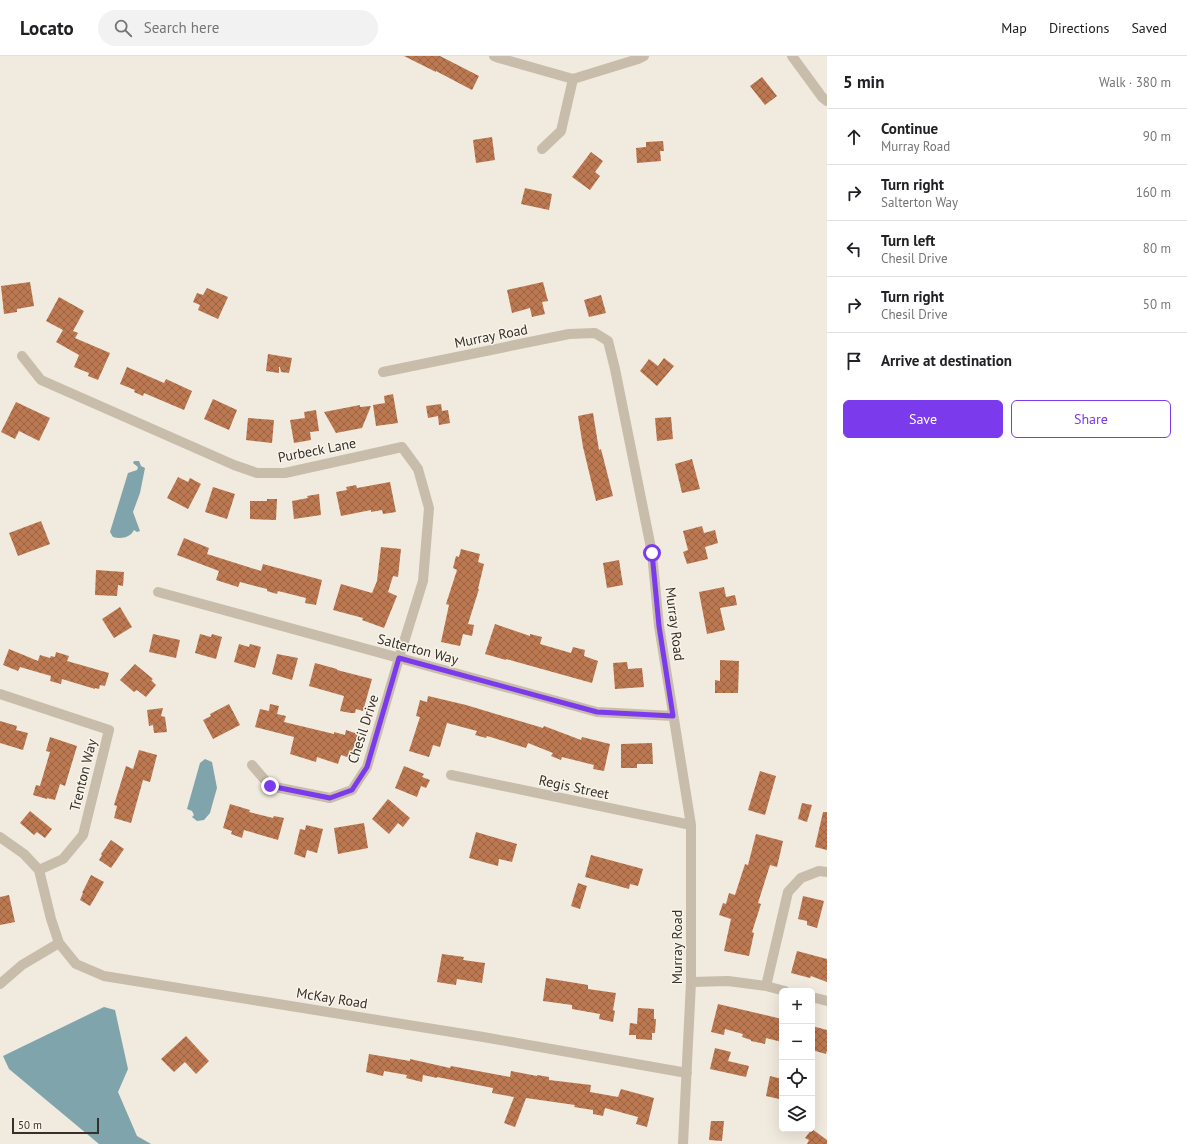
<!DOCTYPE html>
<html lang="en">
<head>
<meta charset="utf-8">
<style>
	:root { --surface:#fff; --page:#f2f2f2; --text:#202124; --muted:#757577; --line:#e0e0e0; --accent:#7c3aed }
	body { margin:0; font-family:"PT Sans",sans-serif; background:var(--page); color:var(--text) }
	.controls { position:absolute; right:12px; bottom:12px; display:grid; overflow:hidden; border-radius:6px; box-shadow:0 4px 16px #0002 }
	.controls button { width:36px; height:36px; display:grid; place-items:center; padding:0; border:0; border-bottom:1px solid var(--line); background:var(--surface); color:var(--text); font:20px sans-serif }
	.scale { position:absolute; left:12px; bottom:10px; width:87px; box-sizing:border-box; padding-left:4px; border:2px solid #362f2a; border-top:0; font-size:11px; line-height:14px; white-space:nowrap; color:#362f2a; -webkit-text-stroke:3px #f8f4ea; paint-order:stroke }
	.stop { position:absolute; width:12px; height:12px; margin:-9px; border:3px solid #7c3aed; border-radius:50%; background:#fff }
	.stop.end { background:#7c3aed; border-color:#fff; box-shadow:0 1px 4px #0008 }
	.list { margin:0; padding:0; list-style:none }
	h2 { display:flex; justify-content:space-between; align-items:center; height:52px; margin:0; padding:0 16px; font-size:17px }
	h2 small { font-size:13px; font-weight:400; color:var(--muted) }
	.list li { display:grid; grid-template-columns:26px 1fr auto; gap:12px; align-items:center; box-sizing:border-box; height:56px; padding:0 16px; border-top:1px solid var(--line) }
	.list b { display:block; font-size:15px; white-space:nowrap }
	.list p { margin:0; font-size:13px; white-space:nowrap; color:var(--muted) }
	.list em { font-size:13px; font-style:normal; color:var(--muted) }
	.actions { display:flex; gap:8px; padding:12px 16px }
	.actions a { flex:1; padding:9px 0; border:1px solid var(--accent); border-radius:6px; text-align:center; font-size:14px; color:var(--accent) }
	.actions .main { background:var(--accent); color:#fff }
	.icon { flex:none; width:22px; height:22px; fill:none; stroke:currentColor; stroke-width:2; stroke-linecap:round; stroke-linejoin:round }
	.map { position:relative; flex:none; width:827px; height:1088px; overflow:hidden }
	header { display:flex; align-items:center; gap:24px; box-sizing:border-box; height:56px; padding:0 20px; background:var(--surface); border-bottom:1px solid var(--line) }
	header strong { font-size:19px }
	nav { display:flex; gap:22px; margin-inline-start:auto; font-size:14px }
	.search { width:280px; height:36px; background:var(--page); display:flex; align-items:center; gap:10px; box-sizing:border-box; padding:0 14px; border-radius:22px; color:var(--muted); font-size:15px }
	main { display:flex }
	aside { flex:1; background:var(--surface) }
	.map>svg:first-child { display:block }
	.water { fill:#7fa4ab }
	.building { fill:url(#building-cross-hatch) }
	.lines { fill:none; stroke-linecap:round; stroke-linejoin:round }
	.minor { stroke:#c8bcab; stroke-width:10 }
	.route { stroke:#7c3aed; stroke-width:5 }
	.labels { text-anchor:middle; stroke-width:3; stroke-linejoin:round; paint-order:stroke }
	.street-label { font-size:14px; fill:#362f2a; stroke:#f8f4ea }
</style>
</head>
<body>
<header>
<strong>Locato</strong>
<div class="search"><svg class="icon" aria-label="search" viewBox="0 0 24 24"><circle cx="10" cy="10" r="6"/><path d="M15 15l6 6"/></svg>Search here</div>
<nav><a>Map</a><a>Directions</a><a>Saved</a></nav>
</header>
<main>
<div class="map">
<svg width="827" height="1088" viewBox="0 0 827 1088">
	<defs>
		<pattern id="building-cross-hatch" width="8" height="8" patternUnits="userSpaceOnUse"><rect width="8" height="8" fill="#bc7850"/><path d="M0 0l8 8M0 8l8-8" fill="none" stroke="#9a6343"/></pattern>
	</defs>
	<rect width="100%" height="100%" fill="#f1eade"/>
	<!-- water -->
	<path class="water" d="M134,405h5l2,5 4,2 -5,25 -7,19 7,19 -3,1 -3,-2c-4,8 -13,9 -21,7l-3,-5 18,-59 9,-3 1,-3 -5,-4z
		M205,703l7,3 5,26 -4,14 -3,11 -6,7 -7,1 -5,-4 2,-2 -2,-4 -5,-2 13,-46z
		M104,951l11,3 13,59 -10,23 19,44 14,8h-52l-90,-75 -6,-13z"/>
	<!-- building -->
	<path class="building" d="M404,0h36l39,20 -7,14 -36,-19v1z
		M762,21l15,19 -12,9 -15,-19z
		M492,81l3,23 -19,3 -3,-23z
		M663,85l1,10h-4l1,10 -24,2 -1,-15 10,-1v-5z
		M591,96l12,9 -8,11 5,4 -10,14 -18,-13z
		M525,132l27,6 -3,16 -28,-6z
		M30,226l4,24 -17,3v3l-13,2 -3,-28z
		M543,226l5,19 -6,1 3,12 -13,3 -2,-9 -18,5 -5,-23z
		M207,232l21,9 -10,22 -20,-9 2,-5 -7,-3 4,-9 6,2z
		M601,239l5,18 -17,4 -5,-17z
		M59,241l25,14 -11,20 5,2 -3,5 35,15 -12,27 -10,-4 1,-3 -15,-6 5,-12 -23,-13 7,-12 -17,-9z
		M268,298l24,4 -3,15 -8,-1 -1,-5h-1v6l-13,-2z
		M664,302l10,8 -17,20 -17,-15 9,-12 9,7z
		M127,311l37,16 2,-4 26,12 -8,19 -40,-17 -1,3 -9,-4 1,-2 -15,-6z
		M393,338l5,29 -22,3 -3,-21 12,-2 -1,-7z
		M213,343l24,11 -8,20 -25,-11z
		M16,346l34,16 -11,23 -20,-10 -4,8 -14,-7z
		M441,348l1,7 6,-1 2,13 -11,2 -1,-9 -10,2 -2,-12z
		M360,349v2l11,-1 -9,22 -26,5 -12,-21z
		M316,354l3,21 -9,1 1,8 -17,3 -4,-23 15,-2 -1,-6z
		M593,357l6,37 2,-1 12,47 -17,5 -13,-54 -5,-31z
		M671,361l2,22 -16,2 -2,-23z
		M248,362l26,2 -2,23 -26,-3z
		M692,403l8,30 -18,4 -7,-29z
		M178,421l10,5 2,-4 11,6 -13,25 -21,-11z
		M390,426l6,30 -13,2 -1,-4 -11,2v-2l-30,6 -5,-24 11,-2 -1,-3 10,-2 1,3z
		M213,431l22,7 -8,25 -22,-7z
		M319,438l2,21 -27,4 -2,-18 16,-3 -1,-2z
		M267,443h10l-1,21 -26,-1v-18h17z
		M41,465l9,23 -32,12 -9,-23z
		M702,470l2,7 11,-3 3,13 -13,4 3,12 -21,5 -4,-12 5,-2 -5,-19z
		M184,482l25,10 -2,6 54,17 2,-7 59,16 -6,25 -11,-2 1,-5 -28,-7 -1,3 -10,-3v-2l-27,-7 -2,5 -22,-7 3,-9 -42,-16z
		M381,491l20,2 -3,28 -5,-1 -5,16 9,4 -13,32 -22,-8 1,-2 -30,-8 8,-26 31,9 5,-12z
		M461,493l19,5 -2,8 6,2 -6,25h1l-11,35 6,1 -2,11 -9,-2 -3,12 -19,-4 8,-37 -3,-1 11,-34 -4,-2 3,-12 3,1z
		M619,504l4,25 -16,3 -4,-25z
		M96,514l28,2 -1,14 -5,-1 -1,11 -22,-1z
		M724,531l2,10 9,-2 2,10 -17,3 5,22 -18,4 -8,-42z
		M120,551l12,20 -18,11 -12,-19z
		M495,568l35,12v-2l12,3 -2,7 31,9 2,-6 12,3 -1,6 14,5 -6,22 -86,-24v1l-21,-6z
		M153,578l27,6 -4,18 -27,-6z
		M200,578l11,3 1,-3 10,3 -6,22 -21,-6z
		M239,588l10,3 1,-3 11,3 -6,21 -21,-6z
		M9,593l29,12 2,-6 10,3 1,-2 4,1 1,-5 13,4 -2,5 42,12 -4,13 -5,-1 -1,4 -4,-1v1l-33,-10 -1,5 -11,-3 1,-5 -31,-9 -2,4 -15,-6z
		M277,598l21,4 -6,22 -20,-6z
		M720,604l19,1 -1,32h-23v-13l5,1z
		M627,606l1,7 14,-1 2,19 -29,2 -2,-26z
		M315,607l22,6v1l35,9 -9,32 -7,-2 -1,4h-4l-11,-2 4,-15 -35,-10z
		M135,608l18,15 -2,1 5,5 -10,12 -9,-7 -3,2 -14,-12z
		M428,640l38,9 77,23 1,-2 37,14 1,-3 28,7 -6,27 -11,-2 1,-4 -32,-8 -1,3 -10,-4 2,-3 -25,-10 -2,5 -39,-12 -1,2 -11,-3 2,-4 -30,-8 -7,24 -7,-2 -4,12 -20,-6 11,-34 -4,-1 4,-16 7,2z
		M229,648l11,21 -27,14 -10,-19 8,-4 -1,-2z
		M270,648l9,2 -2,8 9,2 -2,6 50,12v-2l11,3 1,-5 12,4 -8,24 -9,-3 -3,9 -21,-7 -1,5 -26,-8 4,-17 -39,-10 5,-18 9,2z
		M163,652l-2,8 4,1 2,15 -13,1 -1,-8 -4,1 -2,-16z
		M0,665l17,5 -1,4 12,3 -5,17 -23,-7z
		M50,681l27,9 -12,40 -5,-2 -5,16 -8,-2v1l-14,-4 3,-10 4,1 10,-34 -4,-1z
		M652,687l1,21h-16v4h-16v-24z
		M139,694l18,5 -7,27 -7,-2 -12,43 -17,-5 3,-12 -3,-1 12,-39 7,3z
		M404,710l20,8 -2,3 8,3 -4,8 -5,-2 -4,11 -22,-9z
		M760,715l16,5 -11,39 -17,-5z
		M388,743l22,19 -7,9 -5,-4 -9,11 -17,-15z
		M802,747l10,2 -5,17 -9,-3z
		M230,748l20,6 -1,2 24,6 1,-2 10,2 -6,22 -34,-10 -2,8 -11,-4 1,-3 -9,-3z
		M30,755l22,18 -7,9 -8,-6 -3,3 -14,-12z
		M823,756h4v38l-12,-3z
		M364,767l4,25 -30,6 -4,-26z
		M306,769l17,4 -6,24 -10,-3 -2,8 -11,-4 6,-25 5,1z
		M476,776l41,12 -5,18 -13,-3 -1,7 -29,-8z
		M756,778l27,7 -6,26 -7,-2 -12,38 3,1 -9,28 2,1 -5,23 -25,-5 7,-32 -12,-4 4,-12 3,1 3,-11 6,2 10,-31 3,1z
		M111,784l13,9 -13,19 -12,-8 3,-5 -1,-1z
		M591,799l52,14 -5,17 -8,-2 -1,5 -44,-12z
		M91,819l13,7 -14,24 -10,-6 3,-7h-1z
		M578,827l9,3 -7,23 -9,-3z
		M9,839l6,27 -15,3v-28z
		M803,840l21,5 -7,27 -10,-3v-4l-9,-2z
		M797,895l30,8v23l-16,-6 -1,2 -19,-5z
		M442,898l22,3 -1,3 22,3 -3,20 -25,-4 -1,6 -19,-3z
		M546,922l42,7v4l28,4 -3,17 2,1 -2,11 -14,-3 1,-5 -28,-5v-4l-29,-4z
		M718,948l64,15v23l-16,-4 -1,6 -14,-3v-1l-9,-3 1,-3 -18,-5 -1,6 -13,-3z
		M638,952l16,1v10h2l-1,14h-3v7l-16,-1v-4h-7l1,-12 7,1z
		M812,970l15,4v20l-1,4 -14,-4z
		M186,980l23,25 -13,13 -11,-12 -11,10 -13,-13z
		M715,992l16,4 -3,9 21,5 -3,11 -36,-8z
		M369,998l41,7v-2l40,9 1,-2 59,11 1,-6 26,5v-1l12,2v3l42,5 -1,7 28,5 3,-8 33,9 -7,29 -11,-3 2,-7 -33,-9 -2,8 -10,-2v-4l-19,-3 1,-2 -49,-7 -11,29 -11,-4 10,-26 -22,-4 1,-5 -56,-11v1l-14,-3 -1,7 -16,-4 1,-3 -23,-4 -1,5 -17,-4z
		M770,1020l12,3v9l-3,11 -13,-3z
		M711,1065h13l-2,20 -13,-1z
		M812,1073l15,11v4h-20l2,-4 -4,-2z"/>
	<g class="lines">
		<!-- minor -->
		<path class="minor" d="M494,0l5,2 74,21 65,-20 6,-3
			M792,0l30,41 5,4
			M542,93l19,-18 12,-52
			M22,300l19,24 193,85 23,8h28l117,-26 16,22 11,39 -6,73 -24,77 -32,109 -15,23 -22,8 -60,-12 -18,-21
			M383,316l186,-38 26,-1 13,8 7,28 37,184 7,73 32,199v157l-8,162
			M158,536l439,120 76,4
			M0,638l109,36 -26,105 -20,24 -24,11
			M451,719l240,50
			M0,781l24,17 15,16 12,49 8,24 17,21 28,12 379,61 204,36
			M691,926l37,-1 38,5 19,5
			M0,928l22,-19 37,-22
			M766,930l22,-94 13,-14 18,-7 8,1
			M812,941l15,4"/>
	</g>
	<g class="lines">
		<!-- route -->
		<path class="route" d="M270,730l60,12 22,-8 15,-23 32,-109 198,54 76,4 -14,-90 -7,-73"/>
	</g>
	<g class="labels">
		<!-- street labels -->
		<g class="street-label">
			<text transform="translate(491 280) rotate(-11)" y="5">Murray Road</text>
			<text transform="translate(317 394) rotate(-11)" y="5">Purbeck Lane</text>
			<text transform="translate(675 568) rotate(83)" y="5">Murray Road</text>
			<text transform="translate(418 593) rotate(15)" y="5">Salterton Way</text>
			<text transform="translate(363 673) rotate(-72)" y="5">Chesil Drive</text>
			<text transform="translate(83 719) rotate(-76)" y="5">Trenton Way</text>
			<text transform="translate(574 731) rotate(12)" y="5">Regis Street</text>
			<text transform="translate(677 891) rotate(-90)" y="5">Murray Road</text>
			<text transform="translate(332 942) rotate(9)" y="5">McKay Road</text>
		</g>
	</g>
</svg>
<div class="controls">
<button>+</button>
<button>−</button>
<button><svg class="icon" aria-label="locate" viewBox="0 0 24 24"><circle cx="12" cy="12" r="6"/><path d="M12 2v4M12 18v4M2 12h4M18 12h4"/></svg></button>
<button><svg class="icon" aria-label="layers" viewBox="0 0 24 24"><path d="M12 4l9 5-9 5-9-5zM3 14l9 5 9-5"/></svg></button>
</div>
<div class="scale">50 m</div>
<div class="stop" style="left:652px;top:497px"></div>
<div class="stop end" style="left:270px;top:730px"></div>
</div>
<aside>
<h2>5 min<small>Walk · 380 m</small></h2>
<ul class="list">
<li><svg class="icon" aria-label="ahead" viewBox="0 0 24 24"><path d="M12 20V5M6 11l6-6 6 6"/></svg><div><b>Continue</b><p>Murray Road</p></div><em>90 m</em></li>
<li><svg class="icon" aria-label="right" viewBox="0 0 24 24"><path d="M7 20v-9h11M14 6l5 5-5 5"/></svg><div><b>Turn right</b><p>Salterton Way</p></div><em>160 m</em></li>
<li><svg class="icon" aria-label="left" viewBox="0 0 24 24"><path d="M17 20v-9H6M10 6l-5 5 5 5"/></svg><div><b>Turn left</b><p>Chesil Drive</p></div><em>80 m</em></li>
<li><svg class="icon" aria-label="right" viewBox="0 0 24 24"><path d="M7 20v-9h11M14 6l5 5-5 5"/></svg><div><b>Turn right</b><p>Chesil Drive</p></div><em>50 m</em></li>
<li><svg class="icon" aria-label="arrive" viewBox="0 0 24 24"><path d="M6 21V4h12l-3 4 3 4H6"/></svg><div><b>Arrive at destination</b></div></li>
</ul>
<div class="actions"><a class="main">Save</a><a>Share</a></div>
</aside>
</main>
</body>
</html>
